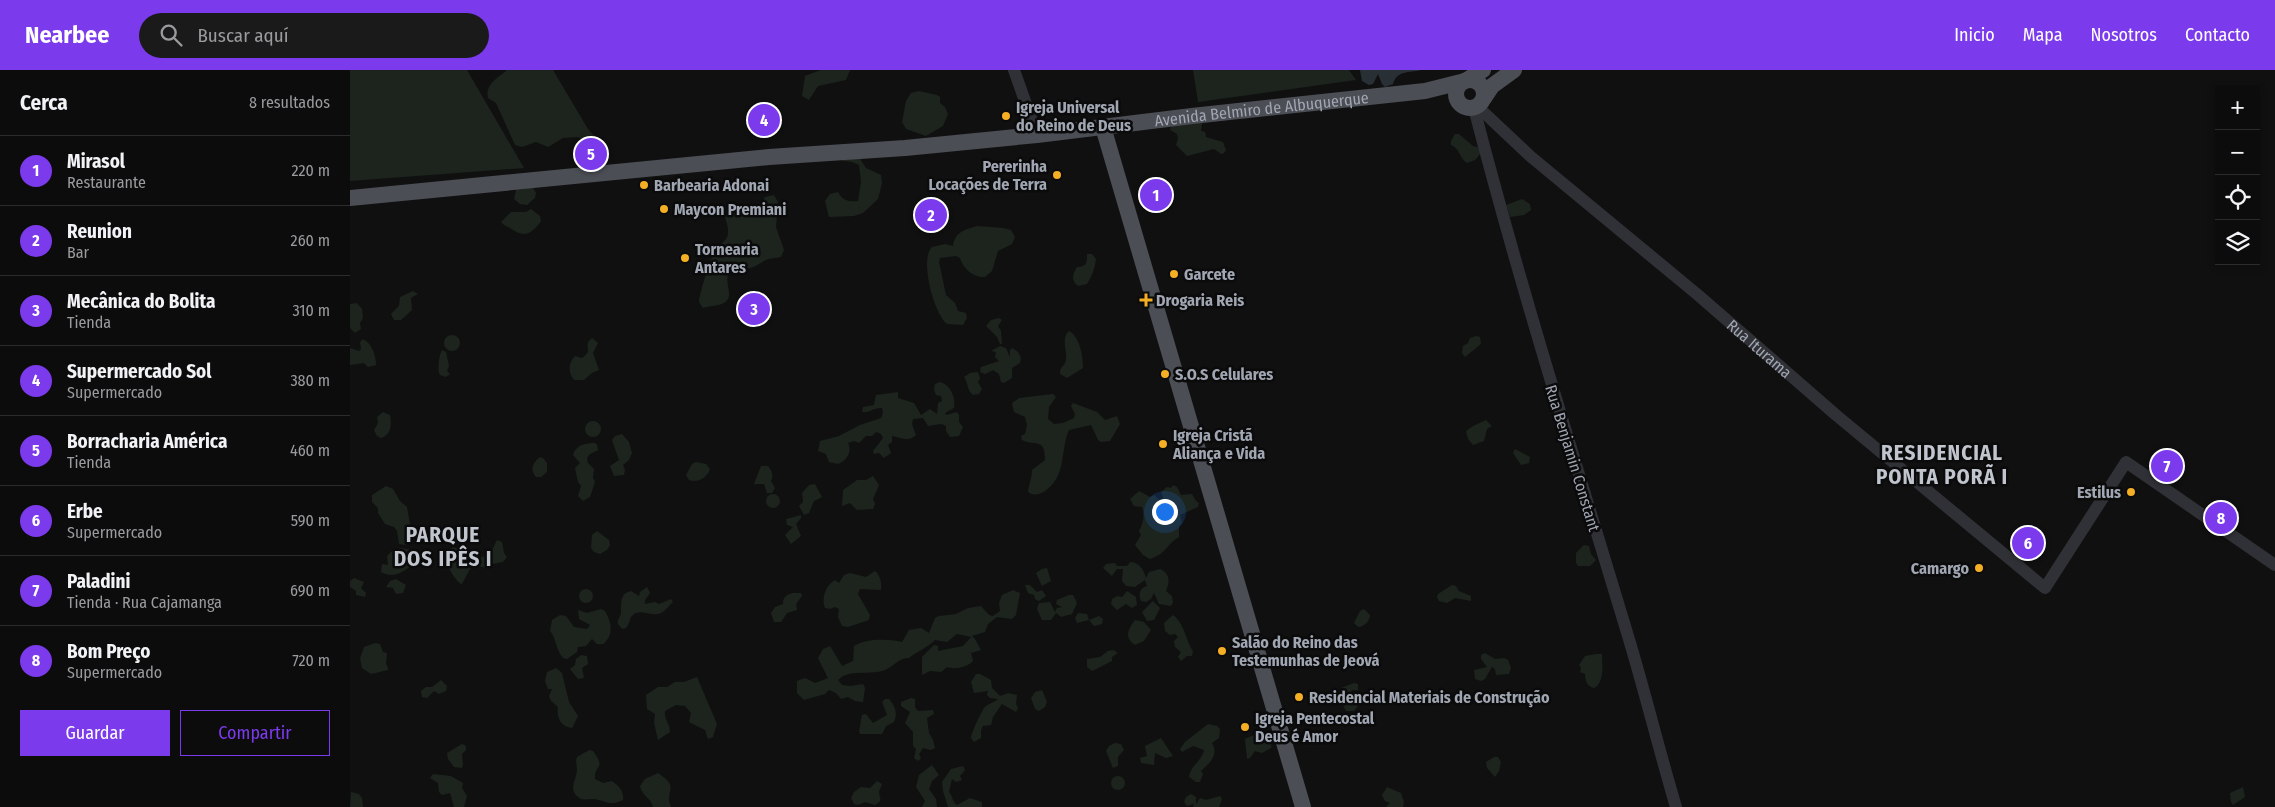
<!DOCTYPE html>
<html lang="es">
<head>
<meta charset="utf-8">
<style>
	:root { --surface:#0c0c0d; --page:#1a1a1b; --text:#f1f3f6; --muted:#9a9b9d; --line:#2c2c2e; --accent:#7c3aed }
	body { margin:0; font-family:"Fira Sans Condensed",sans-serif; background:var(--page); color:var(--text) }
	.controls { position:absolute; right:15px; top:15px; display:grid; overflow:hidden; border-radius:0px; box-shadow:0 2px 8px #0003 }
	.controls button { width:45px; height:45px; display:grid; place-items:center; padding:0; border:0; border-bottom:1px solid var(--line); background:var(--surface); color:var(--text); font:25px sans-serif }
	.you { position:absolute; left:814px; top:441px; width:18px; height:18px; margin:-12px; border:4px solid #fff; border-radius:50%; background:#1a73e8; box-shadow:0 0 0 8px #1a73e833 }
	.badge { display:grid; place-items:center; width:32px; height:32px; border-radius:50%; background:var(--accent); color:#fff; font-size:16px; font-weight:700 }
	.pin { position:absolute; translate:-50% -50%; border:2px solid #fff; box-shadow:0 1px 5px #0006 }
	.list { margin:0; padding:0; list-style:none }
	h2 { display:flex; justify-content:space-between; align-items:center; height:65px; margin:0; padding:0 20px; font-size:21px }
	h2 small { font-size:16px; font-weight:400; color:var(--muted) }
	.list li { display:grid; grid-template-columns:32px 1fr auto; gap:15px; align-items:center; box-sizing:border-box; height:70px; padding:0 20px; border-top:1px solid var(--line) }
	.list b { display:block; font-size:19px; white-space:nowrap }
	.list p { margin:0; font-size:16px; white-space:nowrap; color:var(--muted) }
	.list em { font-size:16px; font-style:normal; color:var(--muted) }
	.actions { display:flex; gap:10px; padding:15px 20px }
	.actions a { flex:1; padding:11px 0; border:1px solid var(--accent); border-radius:0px; text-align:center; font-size:18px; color:var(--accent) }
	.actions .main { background:var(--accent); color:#fff }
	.icon { flex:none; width:28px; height:28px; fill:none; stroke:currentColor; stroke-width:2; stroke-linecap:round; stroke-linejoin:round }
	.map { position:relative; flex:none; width:1925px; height:737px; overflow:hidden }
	header { display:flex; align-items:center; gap:30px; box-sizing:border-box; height:70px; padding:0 25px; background:var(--accent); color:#fff }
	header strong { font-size:24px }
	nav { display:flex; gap:28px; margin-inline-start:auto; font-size:18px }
	.search { width:350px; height:45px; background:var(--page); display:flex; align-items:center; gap:12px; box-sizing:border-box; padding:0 18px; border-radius:28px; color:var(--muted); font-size:19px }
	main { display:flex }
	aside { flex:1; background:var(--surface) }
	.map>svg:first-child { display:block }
	.green { fill:#1c241d }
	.water { fill:#283036 }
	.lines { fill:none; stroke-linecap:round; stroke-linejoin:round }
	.minor { stroke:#303136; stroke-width:12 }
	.major { stroke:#4c4e55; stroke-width:16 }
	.poi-dot { fill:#f5af24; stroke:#0b0b0c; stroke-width:2 }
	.labels { text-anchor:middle; stroke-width:5; stroke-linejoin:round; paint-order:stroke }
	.poi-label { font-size:16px; font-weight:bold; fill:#a0a6b2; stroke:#0b0b0c; text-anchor:start }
	.street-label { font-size:16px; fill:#a0a6b2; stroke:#0b0b0c }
	.district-label { font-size:21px; font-weight:bold; letter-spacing:1px; fill:#c1c5ce; stroke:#0b0b0c }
</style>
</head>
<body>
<header>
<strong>Nearbee</strong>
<div class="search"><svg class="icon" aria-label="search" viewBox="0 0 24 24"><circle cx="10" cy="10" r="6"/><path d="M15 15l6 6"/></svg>Buscar aquí</div>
<nav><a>Inicio</a><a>Mapa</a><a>Nosotros</a><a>Contacto</a></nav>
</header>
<main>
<aside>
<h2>Cerca<small>8 resultados</small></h2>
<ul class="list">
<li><span class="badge">1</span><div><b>Mirasol</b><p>Restaurante</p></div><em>220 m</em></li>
<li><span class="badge">2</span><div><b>Reunion</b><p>Bar</p></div><em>260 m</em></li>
<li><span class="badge">3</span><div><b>Mecânica do Bolita</b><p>Tienda</p></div><em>310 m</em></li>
<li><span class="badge">4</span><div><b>Supermercado Sol</b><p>Supermercado</p></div><em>380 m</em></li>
<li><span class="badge">5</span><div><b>Borracharia América</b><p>Tienda</p></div><em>460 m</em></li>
<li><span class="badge">6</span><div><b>Erbe</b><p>Supermercado</p></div><em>590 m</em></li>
<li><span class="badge">7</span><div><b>Paladini</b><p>Tienda · Rua Cajamanga</p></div><em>690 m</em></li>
<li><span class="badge">8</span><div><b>Bom Preço</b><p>Supermercado</p></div><em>720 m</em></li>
</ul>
<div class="actions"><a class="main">Guardar</a><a>Compartir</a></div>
</aside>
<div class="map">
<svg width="1925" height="737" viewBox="0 0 1925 737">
	<rect width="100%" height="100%" fill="#101011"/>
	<!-- green -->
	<path class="green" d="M0,0h117l57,98 -174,13z
		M157,0h46l35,59 9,10 1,6 -7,1 -8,-7 -6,-2 -14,1 -15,9 -12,-5 -14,5 -7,-2 -19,-42 -8,-5c-3,-14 10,-20 19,-28z
		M471,0h29l-4,10 -28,6 -9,14 -7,-4 3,-20z
		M843,0h156l7,10 -158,22z
		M569,21l18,4 3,2v6l5,4 3,7 -5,12 -17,10 -20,-7 -4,-7 4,-21 5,-8z
		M849,50l3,3 -1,8 4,1 1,5 17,5 3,8 -2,3 -3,1 -7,-5 -27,7 -11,-11 2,-7 -1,-4 -7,-4 1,-4z
		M1105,64h4l14,12 5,1 3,6 -6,7 -8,3c-8,-5 -7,-15 -16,-18v-4z
		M498,84h9l9,14 15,7 1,8 -4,16 -15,14 -9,3 -25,1 -4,-16 5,-7 8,-2c5,9 10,10 20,9l3,-19 -2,-17 -7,-3 -10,-1z
		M173,115l9,1 4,7 -1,5 -8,7 -7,-1 -6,-5 2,-9z
		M424,125l4,7 -2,25 8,23 -3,7c-5,1 -12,1 -17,4 -10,6 -16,11 -27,4 -22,12 3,31 -15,39 -6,2 -13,2 -19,4 -1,-1 -4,-6 -4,-7 0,-6 13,-47 17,-53 4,-5 12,-7 12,-15 1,-6 -4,-16 -4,-23l7,-4 19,10 7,-5 8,-14z
		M1172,129l8,5 1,6 -7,5 -14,2 -4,-12z
		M181,139l9,7 1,5c-10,14 -17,17 -31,7 -3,-2 -6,-2 -9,-6l10,-10h15z
		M627,156l26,2 8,2 4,7 -3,7 -14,7 -6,20 -7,6c-11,1 -22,-8 -25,-19l-4,-2 -16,2 -1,4 7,33 9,8 3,8 8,2 1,5 -4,7 -16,-1c-13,-10 -28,-65 -15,-77l13,-3 8,2c2,-14 11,-16 24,-20z
		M737,184h5l4,5c-1,9 -4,17 -9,25l-9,2c-7,-6 -6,-11 -1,-19 10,0 10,-5 10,-13z
		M63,221l5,3 -7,4 1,12 -11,10h-7l-3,-6 8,-8 1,-9z
		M7,233l5,6 1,9 -3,5 1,6 -6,4 -5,-5v-24z
		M649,248l3,2 -4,6 3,5 1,13h-2l-3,-7 -11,-11 5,-6z
		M719,261c11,6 14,25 14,37l-16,10 -7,-4c-1,-7 6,-8 6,-15 1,-9 -5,-21 3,-28z
		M94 273a8 8 0 1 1 16 0a8 8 0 1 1-16 0Z
		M1126,266l4,1 1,7 -16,13 -3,-4 1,-7 5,-3 2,-5z
		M242,268l6,5 -5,10 6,17 -7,3 -8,7h-10c-6,-7 -6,-17 1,-24l7,2c10,-8 4,-7 6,-16z
		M13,269c9,4 13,17 13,26l-8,2 -4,-4 -14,2v-17l9,3 2,-2 -1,-7z
		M650,276l6,2 4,9v-7l2,-2 6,4 3,6 -1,5 -8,5v10l-8,5 -3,-1 -2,-8 -6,-4 -8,4 -5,-2 1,-5 18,-6 -4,-4 1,-5 -5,-1z
		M92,280l4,2 3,14 -2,5 3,3 -4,3 -6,-2c-3,-5 -1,-20 2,-25z
		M628,302l2,6 -2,4 4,7 -3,5 -6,1c-7,-6 -4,-11 -9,-18l6,-4z
		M590,312c11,3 16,16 14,26l-9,5 1,2 11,-3 2,3v7l4,5 -4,9 -9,1 -4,-6v-5l-5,-2 -13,2 -5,-8 -10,1 -1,5 4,11c-9,8 -15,2 -24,1v6l-4,3 3,8 -7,5 -5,-5 -5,1 -1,-3 10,-13 -2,-4 -5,-2 -4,4h-6l-7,7 -5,-2 -6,2c4,8 0,17 -10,21l-9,-2 -3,-8 -8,-3 2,-10 19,-5 21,-11 21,-7 2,-5 -1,-5c-8,-1 -12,5 -20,4l1,-5 11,-2 2,-10 22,-3v6l16,5 7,12 9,-6 7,5 1,-11 4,-2 -1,-5 -5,-1 -2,-5 1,-6z
		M703,324l3,3 -7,10 -1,12 6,5 9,-1 11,-5 1,-4 -4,-8 2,-3 24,9 8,8 12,-4 3,8 -10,17 -9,1 -3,-2 -7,-15 -22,5c-9,20 -2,46 -24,61 -6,4 -11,5 -17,1 1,-8 4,-14 4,-22l13,-10c0,-23 -9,-13 -23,-20l-1,-4 4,-2 2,-9 -2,-8 -11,-5 -2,-9 7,-5z
		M33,342l7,3c2,10 1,20 -9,23l-4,-2 -3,-6 4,-7 -1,-6z
		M1136,350l6,6 -5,3 -3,12 -11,4 -5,-6 -2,-8 7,-5z
		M235 359a8 8 0 1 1 16 0a8 8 0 1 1-16 0Z
		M272,364l7,8 3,11 -3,7 -6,5 2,5 -1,5 -10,1 -4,-10 9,-6 -7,-20 3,-4z
		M245,373l2,2 1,5 -8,4 -3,4 1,5 6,6 -1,9 2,4 -5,15 -7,4 -5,-5 3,-10 -3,-4 -3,-14 5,-5 -7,-8c3,-10 12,-12 22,-12z
		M1165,379l15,8 -1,6 -8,2 -8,-12z
		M190,387l4,2 3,4v9l-6,5h-5c-6,-7 -4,-14 4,-20z
		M346,392l10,2 4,5c-3,9 -12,14 -21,11l-3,-5 6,-11z
		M411,396h7c4,5 6,9 3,15l4,7 -3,5h-5l-3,-9h-10z
		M523,406l6,9 -6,14 2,5 -2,5 -16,1 -7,-7 -8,3 1,-16 14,-10h9z
		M465,414l7,13 -8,4 -5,12 -5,2 -5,-9 4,-4 -1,-9 7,-8z
		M823,415l4,2 4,8 11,-1 4,7 3,2 -1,4 -18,8 2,8 -3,3v11c-15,9 -10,15 -29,22l-7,-4 -8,-10 6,-10 -2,-4c4,-7 6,-16 3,-24l-8,-1 -4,-7 9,-8 11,6 4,-2 9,8 1,-3 -3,-8 6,-5 4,1z
		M36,416l7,3 7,12 7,6 3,17 -4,21 -7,-1 -2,-13 -3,-4 -9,-3 -7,-11v-5l-6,-6v-7z
		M416 431a7 7 0 1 1 14 0a7 7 0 1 1-14 0Z
		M451,445v3l-5,6 5,12 -10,8 -6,-9 8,-8 -6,-2 -1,-6z
		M247,461l12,9 1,5 -3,5 -7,4 -6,-2 -3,-4 1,-13z
		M147,470l5,2 2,11 3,4 -4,5 -11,2 -5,4 -14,-3v-4l17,-7z
		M1234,475l5,1 2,8 5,6 -6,6h-12l-2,-3v-10z
		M103,477l8,3 10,17 -9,17c-6,-1 -18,-23 -17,-28 1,-4 5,-6 8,-9z
		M51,478l11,2 2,14c-11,8 -20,15 -33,8l1,-8 6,1 -1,-9 6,-6z
		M780,492c9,0 14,8 16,16l3,-6 11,-3c10,4 10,13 6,22l6,5 1,6 -2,4 -12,-2 -5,-11 -3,6 -5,3 -5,-1c-3,-7 -1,-13 6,-15l-2,-6 -10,7 -9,-1 -4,-5 1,-12h-6l-5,7 -9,-8 3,-4 9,-1 2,3h10z
		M697,498l4,13 -9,5 -6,-13 6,-4z
		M525,501c5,4 7,12 6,19l-21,-1 -2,5 12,21 -1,5 -21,7 -6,-1 -4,-9 1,-8 -4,-2 -5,2 -5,-1c-4,-10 1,-23 10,-28l4,3 5,-8 6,-2 16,4z
		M4,508l10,4 -3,6 5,5 -1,4 -9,-2v-4l-6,-4v-6z
		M46,509l10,6 -3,8 -7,1 -3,-6 -7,-1 4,-6z
		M675,515h5l7,7 5,-2 4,6 -7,5 -4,-2 -1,-4 -6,-2z
		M1102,515l4,1 3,5 12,5v5l-16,-3 -8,5 -8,-2 -2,-4 1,-3z
		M297,517l3,6 -5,7v4l10,-2 4,2 12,-5 2,3c-4,3 -7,9 -12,11 -10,5 -22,-7 -30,4 -2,4 -2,8 -5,11l-4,1 -4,-5c-1,-5 3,-7 3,-12 0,-9 -1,-19 10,-21l8,5 1,-4z
		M229 526a7 7 0 1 1 14 0a7 7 0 1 1-14 0Z
		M663,520l7,3 -4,22 -4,4 -15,-2 -9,7 -3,8 -13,4 3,3 6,11 -10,3 2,8c-5,6 -19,9 -26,6l-6,5 -11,-1 -8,4v-18l12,-12 4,1v5l25,-5 8,-9 -14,-3 -10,8 -12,-2c-8,8 -17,11 -26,18 -10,0 -15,8 -24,12 -16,6 -35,-2 -47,10l4,5 8,1 13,-2 2,4 -2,14 -8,-1 -7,-4 -7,2 -5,-6 -7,-3 -4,4 -21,6 -7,-7v-12l8,-3 10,5 13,-5 -10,-20 5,-9 7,-3 12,20 11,-5 1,-15c13,-8 34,-7 48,-4l7,-12 12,-2 8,5 6,-15 4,-2 17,-2 12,-6 13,-2 8,9 4,1 7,-5 -1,-8 3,-8z
		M777,521l9,6 1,8 -5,3 -6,-4 -9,6 -6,-6 1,-5 5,-3 5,1z
		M443,523h8l1,3 -6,8 1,6 -10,3 -6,9h-7l-3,-9 4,-6 8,-3c0,-7 3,-9 10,-11z
		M719,525h4l4,8 -5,11 -11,3 -5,-4 -5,7h-9l-5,-11 2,-6 11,-1 5,10 2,-4 5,-1 -6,-3 1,-4z
		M803,531l7,7 -6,12 -7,1 -5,-9z
		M251,539l4,2c7,12 9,24 -2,33h-6l-5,-5 -6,7 -8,1 -1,5 -10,7 -4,-1c-8,-9 -6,-19 -13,-27l2,-11 8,-5 6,1 8,11 13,2 3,-4 -11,-6 -1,-9 9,3z
		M1014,539l6,6c0,6 -6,12 -12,12l-4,-4 6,-12z
		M728,543l9,1 2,6 10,-4 4,3 -1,5 -8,2 -5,-6 -12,3 -2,-5z
		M823,545c12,9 12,24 20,36l-1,5h-5l-6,5 -3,-4 3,-5 -6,-5 -1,-6 4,-4 -3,-3 -5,1 -5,-4 -1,-8z
		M785,550l9,2 7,8 -7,11 -9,4c-12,-8 -6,-17 0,-25z
		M25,573l5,1 3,8 4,1 -1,11 2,4v2l-17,4 -9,-6 -2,-10 4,-11z
		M763,580l5,3 -6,4v4l-20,10 -5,-4v-8l13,-2 8,-6z
		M1135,583l10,6 9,-1 4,2 3,8 -2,6 -13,1 -1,-6 -3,-2 -7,12 -4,2 -6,-2 -1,-9 13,-3 -6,-8v-4z
		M1246,584h6c0,11 3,28 -8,34 -7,-1 -9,-8 -9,-14l-5,-2 1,-4 -2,-3 6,-9z
		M231,585l6,1 1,8 -6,4 2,10 -6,1 -8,-10 5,-4 1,-6z
		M206,598l6,5 7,29 9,14 -6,12c-11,-1 -16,-11 -14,-21l-7,-6 -2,-5 3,-7h-4l-3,-8 2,-9z
		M626,604h4l11,6 1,8 8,8 8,-3 9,2 -1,9 2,4 -2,4 -14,-8 -9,13 -2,8 -8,1 -2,4v8l-7,4 -3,-4c0,-5 10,-25 13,-30 3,-4 10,-5 14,-9l-8,-1 -3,-3 1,-4 -14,2 -3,-11z
		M347,607l20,47 -4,13 -5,2 -3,-9 -16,-8 2,-9 -6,-7 -9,-1 -11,6c-1,9 5,13 5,21l-12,8 -4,-17 1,-9 -8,-5 -1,-14 12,-8h9l8,-5h9z
		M91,610l6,6 -1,5 -7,3 -5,-3 -7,7 -5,-1 -1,-6 5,-4h6z
		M1004,613l4,1v6h-6l-2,3 8,13 -4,5h-8l-4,-8 1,-6 4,-2 -6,-7z
		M692,620l5,12 -2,5 -6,4 -4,-2 -4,-11 4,-6z
		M561,628l4,1v8l3,4 15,-1 1,4 -7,4 2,15 4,7 2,8 -4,2 -8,-2 -4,6 2,4 -3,3 -4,-3 2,-9 -3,-3v-14l-8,-9 5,-11 -9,-6v-4z
		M535,629h4c6,7 9,14 5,23l-8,4 -4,8h-22l-1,-3 3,-16 4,-1 7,9 14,-8 -5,-13z
		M858,654l9,2 3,3 -1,9 -7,5c7,12 -2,20 -11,28l2,3 -3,8h-4l-7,-5c1,-11 13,-16 15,-27l-11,-4 -11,6 -2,-3 5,-7z
		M913,661h3l6,9 -1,8 -9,5 -7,-2 -5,7 -3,1 -2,-20z
		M811,668l12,18 -7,2 -11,-5 -1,12 -13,-2 -1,-5 7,-2 -2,-10z
		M765,673l6,1 3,6 -6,7v9l-5,2 -7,-17 3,-5z
		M112,674l4,2v4l-4,4 1,11 -1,3 -8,-1 -6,-8 -1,-6z
		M239,680l4,1c14,19 1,13 2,28l8,4 9,-2c7,5 12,10 11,19 -15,7 -17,0 -30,-1 -4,0 -8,1 -12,0 -15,-9 -4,-18 -4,-30 0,-4 -2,-7 0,-12z
		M1144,687h4l3,5 -2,9 -4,6 -8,-9 -1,-6z
		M582,695l7,10 -7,6 -3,8 7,10 1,8h-15l3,-6 -9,-14 3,-12z
		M613,696l2,4 -5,6 2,4 -6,2 -4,-3 -3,13c4,4 3,10 8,13l13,-7 12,4v5h-34l-5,-16 -1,-9 9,-13z
		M308,703c24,16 5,16 13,34h-18c-2,-9 -11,-11 -13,-21l5,-7z
		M83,704l18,2 12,7 -1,5 5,8 -3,11h-10l-4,-14 -8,2 -3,-3 -1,-9 -8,-5z
		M761 713a7 7 0 1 1 14 0a7 7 0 1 1-14 0Z
		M527,711l5,3c-1,3 -2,5 -3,7 0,7 5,9 -4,14l-10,-3 -7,3 -4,-1 -3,-6 3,-6 7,-5 9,1z
		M1037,717l14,6 3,9 -1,5h-17l4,-4 -5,-2 -3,-6z
		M1893,717l2,10 -12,8 -2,-3 -1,-9z
		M1,722l8,2 3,4 1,9h-13z
		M841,724l5,3v7l4,-6 6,2 14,-4 2,3 -3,8h-26l1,-3 -7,2 -3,-4 2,-5z"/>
	<!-- water -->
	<path class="water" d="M1010,0h61c-12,3 -24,0 -28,14l-8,3 -3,-3 -4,-10 -5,10 -4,1 -7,-4z"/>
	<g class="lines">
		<!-- minor -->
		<g class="minor">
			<path d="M664,0l23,65"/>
			<path id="s1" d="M1128,37l52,49 168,139 138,120 209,173 81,-126 149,103"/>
			<path d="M1124,38c46,178 101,352 154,528 17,56 31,114 48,171"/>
		</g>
		<!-- major -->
		<g class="major">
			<circle cx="1120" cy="24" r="14"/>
			<path d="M1134,28l8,-12 22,-16"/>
			<path d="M753,57l200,680"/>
			<path id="s2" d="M0,128l419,-41 136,-9 132,-13 155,-19 233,-25 40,-10 18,-11"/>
		</g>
	</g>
	<!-- markers -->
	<g class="poi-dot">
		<circle cx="656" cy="46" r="5"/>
		<circle cx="707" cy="105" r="5"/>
		<circle cx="294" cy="115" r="5"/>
		<circle cx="314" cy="139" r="5"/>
		<circle cx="335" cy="188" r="5"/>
		<circle cx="824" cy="204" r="5"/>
		<path d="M793.5 222.5h5v5h5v5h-5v5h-5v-5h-5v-5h5z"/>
		<circle cx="815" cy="304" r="5"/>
		<circle cx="813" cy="374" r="5"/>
		<circle cx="1781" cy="422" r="5"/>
		<circle cx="1629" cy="498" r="5"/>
		<circle cx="872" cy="581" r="5"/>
		<circle cx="949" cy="627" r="5"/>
		<circle cx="895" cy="657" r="5"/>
	</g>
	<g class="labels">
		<!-- poi labels -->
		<g class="poi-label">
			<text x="666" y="43">Igreja Universal<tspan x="666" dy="18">do Reino de Deus</tspan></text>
			<text x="697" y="102" text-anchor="end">Pererinha<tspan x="697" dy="18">Locações de Terra</tspan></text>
			<text x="304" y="121">Barbearia Adonai</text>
			<text x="324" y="145">Maycon Premiani</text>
			<text x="345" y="185">Tornearia<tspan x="345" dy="18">Antares</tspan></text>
			<text x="834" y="210">Garcete</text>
			<text x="806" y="236">Drogaria Reis</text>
			<text x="825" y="310">S.O.S Celulares</text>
			<text x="823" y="371">Igreja Cristã<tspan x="823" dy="18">Aliança e Vida</tspan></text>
			<text x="1771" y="428" text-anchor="end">Estilus</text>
			<text x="1619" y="504" text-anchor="end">Camargo</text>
			<text x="882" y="578">Salão do Reino das<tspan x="882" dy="18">Testemunhas de Jeová</tspan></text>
			<text x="959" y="633">Residencial Materiais de Construção</text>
			<text x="905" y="654">Igreja Pentecostal<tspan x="905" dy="18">Deus é Amor</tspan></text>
		</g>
		<!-- street labels -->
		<g class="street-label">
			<text dy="6" stroke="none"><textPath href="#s2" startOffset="916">Avenida Belmiro de Albuquerque</textPath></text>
			<text dy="6" stroke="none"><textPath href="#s1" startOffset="371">Rua Iturama</textPath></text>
			<text transform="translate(1223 388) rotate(73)" y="6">Rua Benjamin Constant</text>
		</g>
		<!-- district labels -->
		<g class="district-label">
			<text x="1592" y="390">RESIDENCIAL<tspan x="1592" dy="24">PONTA PORÃ I</tspan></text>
			<text x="93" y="472">PARQUE<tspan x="93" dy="24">DOS IPÊS I</tspan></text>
		</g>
	</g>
</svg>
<div class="controls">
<button>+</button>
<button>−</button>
<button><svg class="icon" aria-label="locate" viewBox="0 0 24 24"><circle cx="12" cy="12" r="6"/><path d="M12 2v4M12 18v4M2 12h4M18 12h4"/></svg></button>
<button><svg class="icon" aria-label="layers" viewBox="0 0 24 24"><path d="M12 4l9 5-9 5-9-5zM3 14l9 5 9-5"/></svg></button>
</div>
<div class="you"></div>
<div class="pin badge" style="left:806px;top:125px">1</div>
<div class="pin badge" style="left:581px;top:145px">2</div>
<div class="pin badge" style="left:404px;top:239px">3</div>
<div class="pin badge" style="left:414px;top:50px">4</div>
<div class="pin badge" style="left:241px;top:84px">5</div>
<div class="pin badge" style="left:1678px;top:473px">6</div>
<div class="pin badge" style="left:1817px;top:396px">7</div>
<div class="pin badge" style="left:1871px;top:448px">8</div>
</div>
</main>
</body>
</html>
